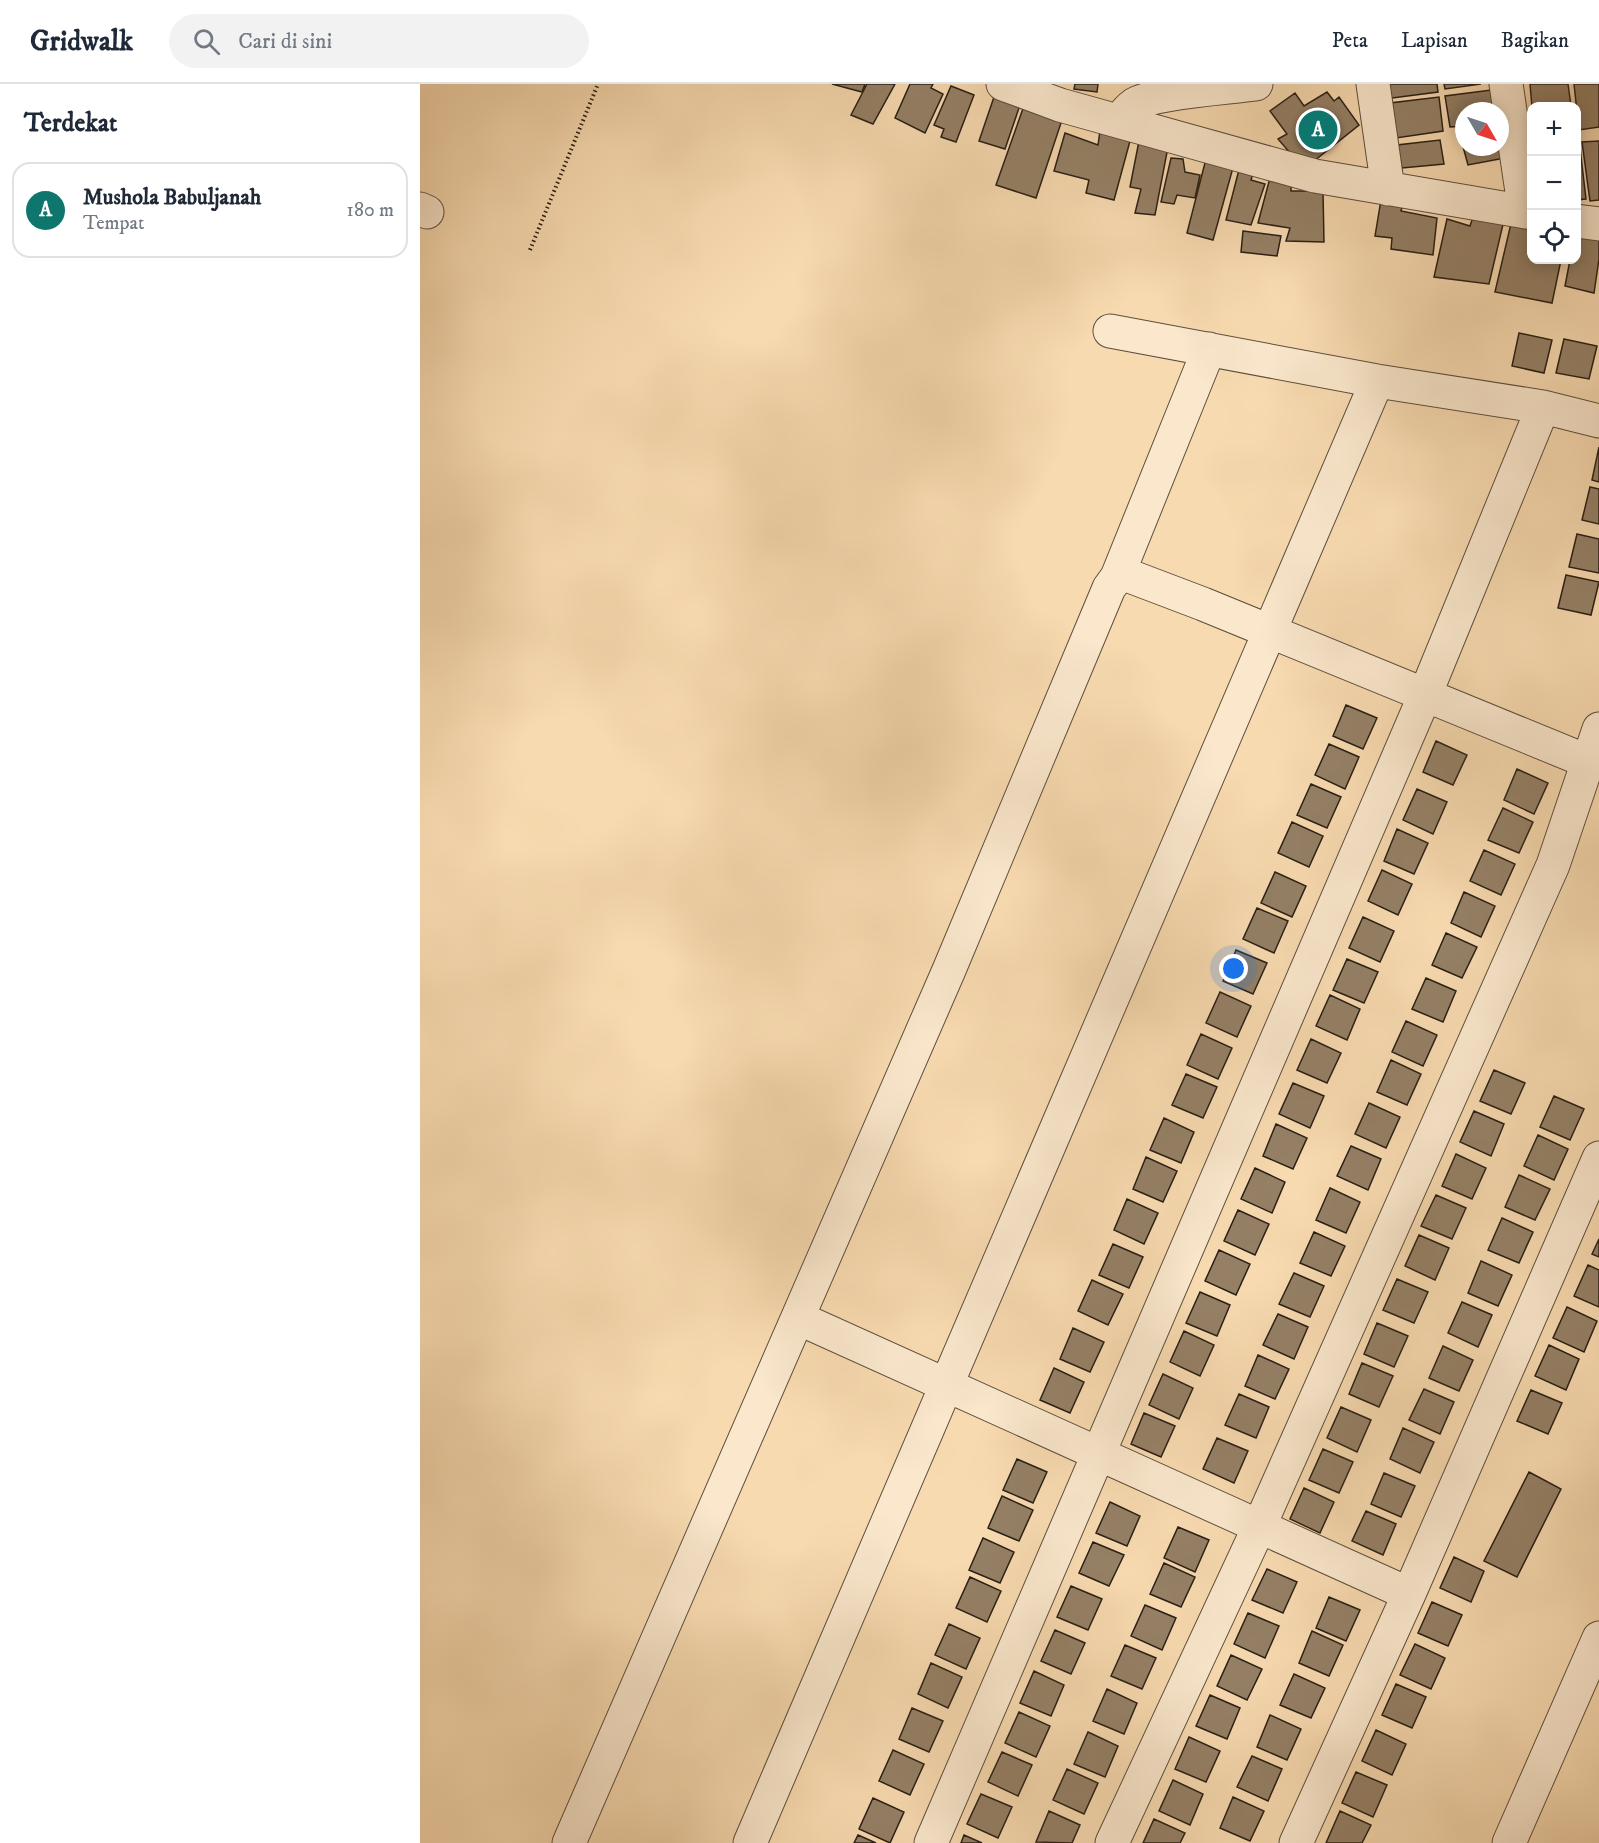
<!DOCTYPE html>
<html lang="id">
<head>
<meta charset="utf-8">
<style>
	:root { --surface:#fff; --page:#f2f2f3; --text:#1f2937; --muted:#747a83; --line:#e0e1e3; --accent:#0f766e }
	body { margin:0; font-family:"IM FELL DW Pica",serif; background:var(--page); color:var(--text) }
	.controls { position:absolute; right:18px; top:18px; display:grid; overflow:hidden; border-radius:12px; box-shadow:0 3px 15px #0003 }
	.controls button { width:54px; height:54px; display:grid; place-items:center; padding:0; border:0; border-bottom:2px solid var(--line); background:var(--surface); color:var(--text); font:30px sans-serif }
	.compass { position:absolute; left:1035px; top:18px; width:54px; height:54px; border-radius:50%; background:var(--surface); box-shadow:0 3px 15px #0003; rotate:129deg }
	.you { position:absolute; left:814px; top:885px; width:21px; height:21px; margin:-15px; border:4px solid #fff; border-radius:50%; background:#1a73e8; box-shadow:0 0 0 9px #1a73e833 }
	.badge { display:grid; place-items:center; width:39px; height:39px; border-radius:50%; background:var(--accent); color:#fff; font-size:20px; font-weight:700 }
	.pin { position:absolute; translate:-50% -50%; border:3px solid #fff; box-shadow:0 2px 6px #0006 }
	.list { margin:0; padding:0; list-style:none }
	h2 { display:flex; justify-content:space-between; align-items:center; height:78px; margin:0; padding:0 24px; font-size:26px }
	h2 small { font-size:20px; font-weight:400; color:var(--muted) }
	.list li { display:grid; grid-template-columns:39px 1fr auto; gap:18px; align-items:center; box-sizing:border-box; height:96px; margin:0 12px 12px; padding:0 12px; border:2px solid var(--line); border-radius:18px }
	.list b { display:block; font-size:22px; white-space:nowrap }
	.list p { margin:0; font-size:20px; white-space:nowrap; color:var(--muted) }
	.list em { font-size:20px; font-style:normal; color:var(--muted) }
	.icon { flex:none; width:33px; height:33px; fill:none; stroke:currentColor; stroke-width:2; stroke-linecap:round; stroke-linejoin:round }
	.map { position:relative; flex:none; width:1179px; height:1759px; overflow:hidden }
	header { display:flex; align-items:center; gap:36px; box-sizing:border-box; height:84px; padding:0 30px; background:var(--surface); border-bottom:2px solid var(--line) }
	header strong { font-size:28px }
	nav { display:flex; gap:33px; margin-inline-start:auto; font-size:21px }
	.search { width:420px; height:54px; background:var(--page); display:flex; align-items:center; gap:15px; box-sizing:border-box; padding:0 21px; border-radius:33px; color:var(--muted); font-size:22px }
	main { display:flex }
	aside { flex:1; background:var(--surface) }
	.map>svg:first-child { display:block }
	.building { fill:#958066; stroke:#291f15; stroke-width:1.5 }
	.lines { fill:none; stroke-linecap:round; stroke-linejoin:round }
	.minor-casing { stroke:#5d4e3c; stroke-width:35 }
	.path { stroke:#291f15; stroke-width:4; stroke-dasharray:1.5 3; stroke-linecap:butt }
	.minor { stroke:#fae7cc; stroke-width:33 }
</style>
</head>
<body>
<header>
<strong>Gridwalk</strong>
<div class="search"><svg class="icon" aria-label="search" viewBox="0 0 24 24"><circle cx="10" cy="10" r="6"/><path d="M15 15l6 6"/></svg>Cari di sini</div>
<nav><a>Peta</a><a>Lapisan</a><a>Bagikan</a></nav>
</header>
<main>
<aside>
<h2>Terdekat<small></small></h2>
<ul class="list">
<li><span class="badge">A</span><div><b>Mushola Babuljanah</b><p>Tempat</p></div><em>180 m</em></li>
</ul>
</aside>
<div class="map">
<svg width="1179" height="1759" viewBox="0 0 1179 1759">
	<rect width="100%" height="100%" fill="#f8dab0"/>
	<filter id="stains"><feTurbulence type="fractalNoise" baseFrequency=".00333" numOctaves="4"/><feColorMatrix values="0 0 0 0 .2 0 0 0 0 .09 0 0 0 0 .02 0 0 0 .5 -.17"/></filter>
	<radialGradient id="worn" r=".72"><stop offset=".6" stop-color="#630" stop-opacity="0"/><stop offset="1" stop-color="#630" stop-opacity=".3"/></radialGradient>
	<!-- building -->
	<path class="building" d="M412,0h33l-3,8z
		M447,0h28l-22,40 -22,-9z
		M490,0h23l-2,4 12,6 -18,39 -30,-15z
		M655,0h23l-1,8 -23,-3z
		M954,0h63l1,8 -61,8z
		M1024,0h37l-36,5z
		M1110,0h38l3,22 -39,1z
		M1154,0h25v43l-20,3z
		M531,2l23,9 -18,47 -15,-5 3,-8 -10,-4z
		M1079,5l1,22h-36v15l-14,1 -5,-31z
		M907,8l7,9 5,-4 20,28 -55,44 -26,-30 9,-5 -17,-23 25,-18 9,13z
		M574,13l26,8 -15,44 -26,-8z
		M1019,13l4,34 -47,7 -6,-35z
		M606,16l37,17 -27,81 -40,-13z
		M680,47l30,10 -16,59 -28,-7 3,-13 -35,-9 11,-38 33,12z
		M1039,48h5v15h36l10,10 -42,8z
		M1020,56l4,24 -42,4 -5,-23z
		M719,57l29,6 -13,68 -20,-2 6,-24 -11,-2z
		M1179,57v59l-9,1 -8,-59z
		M1156,64h4l6,51 -10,1z
		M787,71l27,9 -21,76 -26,-7z
		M751,74l12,1 2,13 15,3 -5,23 -18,-3 -3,9 -13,-2z
		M821,78l14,4 -4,14 14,4 -14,41 -25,-5z
		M851,90l20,3v14h32l1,51 -38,-1 4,-13 -32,-5z
		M961,116l22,3 -2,8 36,7 -4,37 -42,-6 1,-11 -17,-2z
		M1054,130l30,6 -15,64 -55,-7 13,-58 23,7z
		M1093,131l19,4v41h29l-9,43 -57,-11z
		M823,147l38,5 -4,20 -36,-4z
		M1156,150l23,3v22l-5,34 -29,-7 5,-26h6z
		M1099,249l33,7 -8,33 -32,-7z
		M1144,255l33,7 -8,33 -33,-6z
		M1179,363v35l-7,-2z
		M1170,403l9,2v35l-17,-4z
		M1157,450l22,5v34l-30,-6z
		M1146,491l33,7 -8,33 -33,-7z
		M926,621l31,13 -14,31 -30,-13z
		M1016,657l31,14 -14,30 -30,-13z
		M909,660l30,13 -14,32 -30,-14z
		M1097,685l31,14 -14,31 -30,-14z
		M891,700l30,13 -14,31 -30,-13z
		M997,705l30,13 -14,32 -30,-14z
		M1083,724l30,14 -14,31 -31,-13z
		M872,738l31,14 -14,31 -31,-14z
		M977,745l31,14 -14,31 -30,-13z
		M1064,766l31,14 -14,31 -31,-14z
		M962,786l30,14 -14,31 -30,-14z
		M855,788l31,14 -14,31 -31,-14z
		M1044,808l31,14 -14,31 -30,-14z
		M837,824l31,13 -14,32 -31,-14z
		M943,833l31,14 -14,31 -31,-14z
		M1026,849l31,14 -15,31 -30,-13z
		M816,866l31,13 -14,31 -30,-13z
		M927,875l31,13 -14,31 -31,-13z
		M1006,894l30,13 -13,31 -31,-13z
		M800,908l31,14 -14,31 -31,-14z
		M910,911l30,14 -13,31 -31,-14z
		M986,937l31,14 -14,31 -31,-14z
		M781,950l31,14 -14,31 -31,-14z
		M891,955l30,14 -14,30 -30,-13z
		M971,976l30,14 -14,31 -30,-13z
		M1074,986l31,13 -14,31 -31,-13z
		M766,990l31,13 -14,31 -31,-13z
		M873,999l31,13 -14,32 -31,-14z
		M1134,1012l30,13 -14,31 -30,-13z
		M949,1019l31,14 -14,31 -31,-14z
		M1054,1027l30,13 -13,32 -31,-14z
		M744,1034l30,14 -13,31 -31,-13z
		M856,1040l31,14 -14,31 -30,-13z
		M1118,1051l30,14 -14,31 -30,-14z
		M931,1062l30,13 -13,31 -31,-14z
		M1036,1070l30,14 -14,31 -30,-13z
		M726,1073l31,14 -14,31 -30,-13z
		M835,1084l30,14 -13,31 -31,-14z
		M1099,1091l31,14 -15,31 -30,-13z
		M910,1104l30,14 -14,31 -30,-13z
		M1016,1111l30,13 -14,31 -31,-13z
		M707,1115l31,14 -14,31 -30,-14z
		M818,1126l31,14 -14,31 -31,-14z
		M1082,1134l31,14 -14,31 -31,-13z
		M894,1148l31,14 -14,30 -31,-13z
		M999,1151l30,13 -14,32 -30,-14z
		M1179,1155v18l-7,-3z
		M693,1160l30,13 -14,31 -30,-13z
		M799,1166l31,14 -14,31 -31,-14z
		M1061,1177l31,14 -14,31 -30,-13z
		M1168,1181l11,5v37l-25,-11z
		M874,1189l30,13 -14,31 -31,-13z
		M977,1195l31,13 -14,31 -31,-13z
		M672,1196l31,14 -15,31 -30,-14z
		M780,1208l30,13 -13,31 -31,-13z
		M1042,1218l30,13 -14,32 -30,-14z
		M1147,1223l30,14 -13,31 -31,-14z
		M858,1230l30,13 -14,32 -31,-14z
		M957,1239l31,13 -14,31 -30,-13z
		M653,1244l31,14 -14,30 -30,-13z
		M764,1247l30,14 -14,31 -30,-14z
		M1129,1261l30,14 -13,31 -31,-14z
		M1023,1262l30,14 -14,31 -30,-13z
		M838,1271l31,14 -14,30 -30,-13z
		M942,1279l31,13 -14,31 -30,-13z
		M634,1284l30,14 -14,31 -30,-13z
		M743,1290l30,14 -14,31 -30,-14z
		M1004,1305l30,13 -14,32 -31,-14z
		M1111,1306l31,13 -14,31 -31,-13z
		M819,1310l30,13 -13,31 -31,-13z
		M921,1323l30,13 -14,32 -30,-14z
		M724,1329l31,13 -14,31 -30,-13z
		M983,1344l31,14 -14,31 -30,-14z
		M797,1354l31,13 -14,32 -31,-14z
		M903,1365l30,13 -14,31 -30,-13z
		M597,1375l30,13 -14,31 -30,-13z
		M1109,1388l32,17 -44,88 -33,-16z
		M964,1389l31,13 -14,31 -30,-13z
		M884,1404l30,14 -14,31 -30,-14z
		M582,1412l31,14 -14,31 -31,-13z
		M690,1418l30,14 -13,30 -31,-13z
		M946,1427l30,13 -13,31 -31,-14z
		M758,1443l31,13 -14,32 -31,-14z
		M563,1454l31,14 -14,31 -31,-13z
		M673,1458l31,13 -15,31 -30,-13z
		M1034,1473l30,14 -13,31 -31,-14z
		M744,1479l31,14 -14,30 -31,-13z
		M847,1485l30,13 -14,31 -31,-13z
		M550,1493l31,14 -14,31 -31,-14z
		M651,1502l31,13 -14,31 -31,-13z
		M909,1513l31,13 -14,31 -30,-13z
		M1012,1518l30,13 -14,31 -30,-13z
		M725,1521l31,13 -14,32 -31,-14z
		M828,1529l31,13 -14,32 -31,-14z
		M529,1540l31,14 -14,31 -31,-14z
		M635,1546l30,13 -14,31 -30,-13z
		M892,1547l31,14 -14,31 -30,-13z
		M995,1560l30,14 -14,31 -31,-14z
		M705,1561l31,13 -14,31 -31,-13z
		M811,1571l31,14 -15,31 -30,-14z
		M511,1579l31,14 -14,31 -30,-14z
		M614,1587l30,14 -13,31 -31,-13z
		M874,1590l31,14 -14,30 -31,-13z
		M976,1600l30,13 -14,31 -30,-13z
		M687,1605l30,14 -13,31 -31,-13z
		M790,1611l30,13 -13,31 -31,-13z
		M492,1624l31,13 -14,31 -30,-13z
		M599,1628l31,14 -14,31 -31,-14z
		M850,1631l31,14 -14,31 -30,-13z
		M956,1646l30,14 -14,31 -30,-14z
		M668,1648l30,14 -13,31 -31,-13z
		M769,1653l31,14 -14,31 -31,-13z
		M473,1666l31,14 -14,31 -31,-14z
		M582,1668l30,13 -14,31 -30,-14z
		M832,1672l30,13 -14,32 -31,-14z
		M647,1685l31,14 -14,31 -31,-14z
		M936,1688l31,13 -14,32 -31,-14z
		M753,1696l30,14 -13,31 -31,-14z
		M561,1710l31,13 -14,31 -31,-14z
		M813,1713l31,14 -14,30 -30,-13z
		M453,1714l31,14 -14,31 -31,-14z
		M629,1727l31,14 -8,18 -36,-1z
		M920,1727l31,14 -9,18h-36z
		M734,1735l31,14 -5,10h-37z
		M438,1751l18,8h-22z
		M544,1751l18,8h-21z"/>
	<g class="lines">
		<!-- minor casing -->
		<g class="minor-casing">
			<path id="minor" d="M583,0l57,21 255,71 217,37
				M953,0l15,105
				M1086,0l19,128
				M699,37c5,-7 9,-12 16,-17 22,-12 93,-16 121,-20
				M0,125l7,3
				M1156,137l23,3
				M690,247l267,50 166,26 56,14
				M697,493l92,-228
				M378,1234l611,276
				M149,1759l380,-873 160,-382 8,-11 7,-3 79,30 386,158
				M330,1759l627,-1462
				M511,1759l494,-1148 118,-288
				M692,1759l147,-316 294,-662 46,-136
				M876,1759l113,-249 190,-436
				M1089,1759l90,-205"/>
		</g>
		<!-- path -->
		<path class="path" d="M110,166l68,-166"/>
		<!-- minor -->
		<use href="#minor" class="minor"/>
	</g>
	<rect width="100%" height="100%" filter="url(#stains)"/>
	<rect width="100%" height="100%" fill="url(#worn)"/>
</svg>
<div class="controls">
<button>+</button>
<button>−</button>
<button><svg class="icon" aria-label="locate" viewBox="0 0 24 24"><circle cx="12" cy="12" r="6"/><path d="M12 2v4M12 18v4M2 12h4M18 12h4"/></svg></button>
</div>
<svg class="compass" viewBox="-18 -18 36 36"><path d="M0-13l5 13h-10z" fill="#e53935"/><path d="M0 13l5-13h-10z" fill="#747a83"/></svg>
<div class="you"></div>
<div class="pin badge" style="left:898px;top:46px">A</div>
</div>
</main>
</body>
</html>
